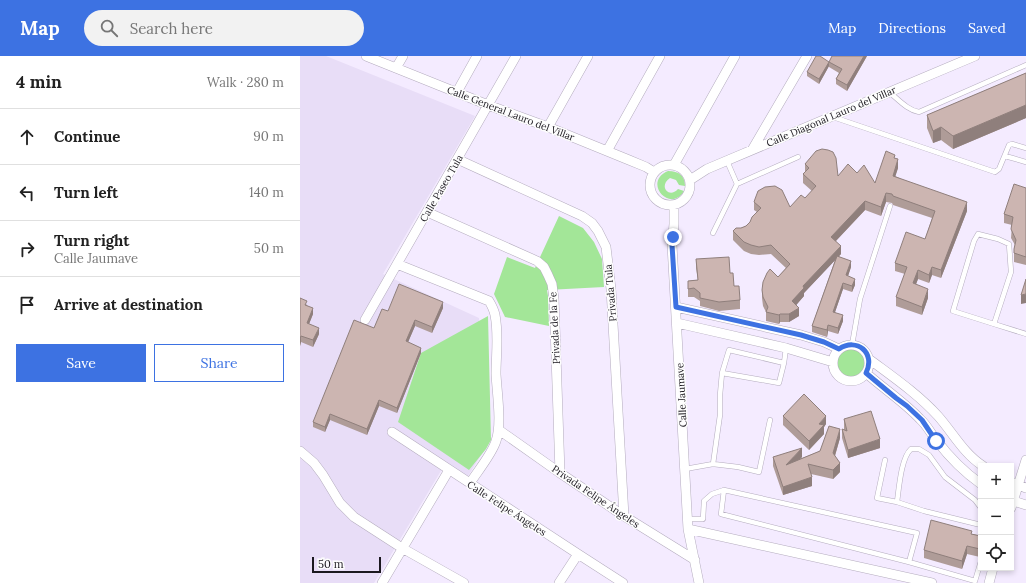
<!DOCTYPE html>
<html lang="en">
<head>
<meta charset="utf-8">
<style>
	:root { --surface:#fff; --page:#f2f2f2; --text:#222; --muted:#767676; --line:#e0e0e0; --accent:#3d72e2 }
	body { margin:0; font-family:Lora,serif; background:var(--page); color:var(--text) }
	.controls { position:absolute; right:12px; bottom:12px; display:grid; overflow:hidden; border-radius:0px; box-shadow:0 2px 6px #0003 }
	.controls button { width:36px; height:36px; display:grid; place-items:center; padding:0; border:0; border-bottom:1px solid var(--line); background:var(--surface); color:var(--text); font:20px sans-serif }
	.scale { position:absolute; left:12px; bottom:10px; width:69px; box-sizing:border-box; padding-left:4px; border:2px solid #1b181f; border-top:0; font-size:11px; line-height:14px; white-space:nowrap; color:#1b181f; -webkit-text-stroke:3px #fdfdfd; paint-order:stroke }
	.stop { position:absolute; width:12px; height:12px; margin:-9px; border:3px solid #3d72e2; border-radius:50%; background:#fff }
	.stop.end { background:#3d72e2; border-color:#fff; box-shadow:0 1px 4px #0008 }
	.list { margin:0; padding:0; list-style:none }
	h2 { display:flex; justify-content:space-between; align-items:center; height:52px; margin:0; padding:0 16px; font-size:17px }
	h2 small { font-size:13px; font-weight:400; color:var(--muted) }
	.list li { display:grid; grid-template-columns:26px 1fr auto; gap:12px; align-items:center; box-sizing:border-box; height:56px; padding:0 16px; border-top:1px solid var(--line) }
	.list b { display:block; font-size:15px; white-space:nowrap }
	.list p { margin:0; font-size:13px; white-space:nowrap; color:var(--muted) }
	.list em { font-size:13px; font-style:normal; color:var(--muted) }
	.actions { display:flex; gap:8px; padding:12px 16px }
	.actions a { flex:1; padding:9px 0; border:1px solid var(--accent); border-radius:0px; text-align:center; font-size:14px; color:var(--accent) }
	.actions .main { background:var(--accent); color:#fff }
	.icon { flex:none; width:22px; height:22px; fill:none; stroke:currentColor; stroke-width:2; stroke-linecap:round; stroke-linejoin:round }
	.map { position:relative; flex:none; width:726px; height:527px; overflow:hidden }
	header { display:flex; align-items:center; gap:24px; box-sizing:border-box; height:56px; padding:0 20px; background:var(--accent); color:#fff }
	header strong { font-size:19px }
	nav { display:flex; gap:22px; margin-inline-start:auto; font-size:14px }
	.search { width:280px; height:36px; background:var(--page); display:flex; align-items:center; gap:10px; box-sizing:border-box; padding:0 14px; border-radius:22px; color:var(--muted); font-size:15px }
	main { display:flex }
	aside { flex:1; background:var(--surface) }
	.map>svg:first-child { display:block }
	.built { fill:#e8ddf7 }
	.green { fill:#a3e698 }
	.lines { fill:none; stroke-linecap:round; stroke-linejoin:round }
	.service-casing { stroke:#b4acbe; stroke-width:5.5 }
	.minor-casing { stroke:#b4acbe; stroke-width:10 }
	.service { stroke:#fff; stroke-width:4.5 }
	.minor { stroke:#fff; stroke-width:9 }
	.wall { fill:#af9c98 }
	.shaded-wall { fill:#8f7f7c }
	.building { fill:#ccb5b1; stroke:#8f7f7c }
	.route { stroke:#3d72e2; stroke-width:5 }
	.labels { text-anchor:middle; stroke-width:3; stroke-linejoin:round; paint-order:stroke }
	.street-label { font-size:10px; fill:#1b181f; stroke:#fdfdfd }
</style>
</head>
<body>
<header>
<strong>Map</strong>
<div class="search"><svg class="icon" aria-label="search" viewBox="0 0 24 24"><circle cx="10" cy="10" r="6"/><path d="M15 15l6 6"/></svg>Search here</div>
<nav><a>Map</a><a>Directions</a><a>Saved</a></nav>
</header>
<main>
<aside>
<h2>4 min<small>Walk · 280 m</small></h2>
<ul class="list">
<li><svg class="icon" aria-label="ahead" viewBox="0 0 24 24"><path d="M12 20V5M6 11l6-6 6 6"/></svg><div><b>Continue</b></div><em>90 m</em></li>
<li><svg class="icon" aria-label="left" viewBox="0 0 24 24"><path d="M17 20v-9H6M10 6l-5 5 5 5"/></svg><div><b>Turn left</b></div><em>140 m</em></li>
<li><svg class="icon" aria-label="right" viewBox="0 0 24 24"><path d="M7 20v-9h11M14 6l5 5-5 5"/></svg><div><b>Turn right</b><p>Calle Jaumave</p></div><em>50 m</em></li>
<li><svg class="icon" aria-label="arrive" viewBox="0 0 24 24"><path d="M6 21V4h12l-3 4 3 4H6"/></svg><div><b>Arrive at destination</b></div></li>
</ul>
<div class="actions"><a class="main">Save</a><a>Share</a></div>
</aside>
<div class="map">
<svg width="726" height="527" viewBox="0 0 726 527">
	<rect width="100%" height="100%" fill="#f4ebff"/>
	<!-- built -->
	<path class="built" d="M0,0h26l149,60 -92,158 96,44 9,126 -25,40 -21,-15 -68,114h-74z"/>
	<!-- green -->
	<path class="green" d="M368,115c11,0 17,5 17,15l-6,-1 -3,-5 -6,-2c-12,8 -1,21 8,11l6,2c-14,23 -42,-9 -16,-20z
		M259,160l24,12 11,14 8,17 2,28 -57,3 1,6 1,30 -44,-9 -11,-23 13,-37 28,11z
		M188,260l3,124 -5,9 -17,21 -71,-48 23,-69z
		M535 308a16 16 0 1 1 32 0a16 16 0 1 1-32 0Z"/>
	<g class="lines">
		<!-- service casing -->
		<g class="service-casing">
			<path id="service" d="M589,36c9,7 18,18 30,20l107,-47
				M533,61l162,55 4,-3 10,-24 3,-1 14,4
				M705,100l21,6
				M427,105l10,23
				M413,177l24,-49 61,-27
				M678,178l20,5 11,5 2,28 -17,52 -41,-13 21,-70z
				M694,268l32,10
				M552,289l8,-46 30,-93
				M422,317l57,10 5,-20 2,-15
				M585,404l-8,38 20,4 27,9 57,14
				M413,408l7,-49v-20l2,-22 7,-23 55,13
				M385,413l28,-5 25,3 21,5 11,-52
				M424,434l-3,24 188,48 66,19 6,-20
				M597,446c2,-14 4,-44 14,-53h8l10,6 16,22 30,23 6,8
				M388,463h15l1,-18 8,-7 12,-4 193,43 -8,29"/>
		</g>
		<!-- minor casing -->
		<g class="minor-casing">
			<path id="minor" d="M66,0l122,49 60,22 81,33 17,7 8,5
				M96,12l7,-12
				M157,36l20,-36
				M248,71l40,-71
				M452,94l55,-94
				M307,95l53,-95
				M157,103l125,57 10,7 6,8 8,16 5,42 13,227
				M350 129a20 20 0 1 1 40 0a20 20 0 1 1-40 0Z
				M374,109l61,-109
				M390,124l17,-11 268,-113
				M374,149v19l-2,21 16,284 11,54
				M127,156l110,49 7,6 4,8 4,9 2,15 1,27 5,147
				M97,208l92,37c3,5 5,9 6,14 4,20 1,40 1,59 1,19 6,50 0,67 -4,13 -19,31 -26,42
				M376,251l125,28 23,7 15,7
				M65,264l151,-264
				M377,267l109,25 47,14
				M533 307a18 18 0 1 1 36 0a18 18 0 1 1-36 0Z
				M569,303c24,18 49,35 69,57 15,17 26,38 45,50
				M566,317c18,16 38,29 54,46 7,6 11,15 17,22 13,17 27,31 44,43
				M199,374l61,43 64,43 71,44
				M92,376l186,122 45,29
				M0,395l14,12 9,12 17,28 14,14 48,31 62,35
				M711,426l15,6
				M711,444l15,5
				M711,452l15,-48
				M388,473l244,54
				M82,527l67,-113
				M259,527l19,-29
				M689,527l4,-15"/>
		</g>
		<!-- service -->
		<use href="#service" class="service"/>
		<!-- minor -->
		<use href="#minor" class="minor"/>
	</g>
	<!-- wall -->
	<path class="wall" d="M567,0l-20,35 -11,-7v-5l3,-6 -10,-6v-1l-10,18 -12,-8v-4l22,-10z
		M726,17v45l-73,31 -12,-9 -8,3 -6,-15v-13z
		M595,102l3,10 -3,8 72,35 -26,67 -9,-3 -3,8 -11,-4 -2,5 12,14 -6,17 -26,-9v-9l9,-23 -10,-3v-8l30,-24 7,-21 -39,-13 -1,-2 -6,-1 -5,14 -16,-6 -29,31 5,13 -2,2 12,11 -3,9 7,9 -3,7 -9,-3 -8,23 8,9 -5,13 -10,-3 -1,6 -15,-5v-6l23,-66 -31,33v3l-8,9 3,11 -10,6h-9l-1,2 -13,-3v-9l-3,-6 -1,-8v-8l16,-13 8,-9 -15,-14 -12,1 -8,-1 -7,-3 -11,-11v-9l13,-5 4,-4 7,-10 -3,-2v-8l36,5 15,-9 7,-7 -9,-8v-9l2,-1v-9l33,12 19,-3 18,10z
		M726,132v77l-12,-3v-13l1,-4 -4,-7 1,-13 -8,-2v-9z
		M396,203l34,14 4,13 6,14v9l-21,2 -19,-5v-5l-6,-4h-6v-16l10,-1 -2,-12z
		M0,242l7,7 6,9 -4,10 10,10 -6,13 -12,-5 -1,4z
		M143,252l-11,25 -17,-7 -7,16 13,11 -24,60 -18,-7 -12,29 -37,-15 -5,12 -12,-5v-5l61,-94 14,-17z
		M483,360l43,8 -2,3v7l-15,16 -26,-25z
		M544,363l36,29 -32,10 -6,-20v-9l2,1z
		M540,382l-5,18 5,16 -7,7 -22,-5 1,12 -29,9 -10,-29v-9h29l-2,2 20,-8z
		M672,478l9,2 -1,21 -13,-3 -5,15 -38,-11v-8z"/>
	<!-- shaded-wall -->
	<path class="shaded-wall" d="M564,0h3l-20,35v-6z
		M529,6v4l-10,18v-5z
		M726,49v13l-73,31v-13z
		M641,71v13l-8,3v-12z
		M598,103v9l-5,16v-8z
		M586,137v9l-5,14v-9z
		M565,145v9l-34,36v-9z
		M667,146v9l-26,67v-8z
		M541,190v8l-37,39v3l-12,14v-9l11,-15z
		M551,205v6l-5,15v-7z
		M632,211v8l-3,8v-8z
		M618,214v9l-5,13v-9z
		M555,223v6l-3,7v-6z
		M543,227v6l-10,29v-6z
		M628,233v9l-6,17v-8z
		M726,238v9l-5,1v-9z
		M143,246v6l-11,25v-6z
		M13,252v6l-6,15v-6z
		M499,252v8l-10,6v-8z
		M480,258v8l-1,2v-9z
		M543,259v6l-5,13v-6z
		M115,264v6l-9,21v-6z
		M528,269v6l-1,6v-7z
		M19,272v6l-6,13v-7z
		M1,280v6l-1,4v-7z
		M121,292v5l-24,60v-5z
		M79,344v6l-12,29v-6z
		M30,358v6l-5,12v-5z
		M526,360v8l-2,3v7l-15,16v-9l10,-17z
		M540,373v9l-7,24v-9z
		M580,383v9l-32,10v-8z
		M502,392v9l-16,17v-9z
		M540,407v9l-7,7v-9z
		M512,421v9l-29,9v-8z
		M681,487v8l-1,6v-8z
		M667,490v8l-5,15v-8z"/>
	<!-- building -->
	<path class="building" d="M516,0h4l9,6 -10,17 -12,-7z
		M532,0h32l-17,29 -11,-6 6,-10 -13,-7z
		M726,17v32l-73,31 -12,-9 -8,4 -6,-16z
		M522,93l6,1 5,2 3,6 2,18 10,-12 9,9 7,-8 11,18 11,-32 9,4 -1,3 4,1 -5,17 74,26 -26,68 -9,-3 -3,8 -11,-5 -5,13 15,6 -6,18 -26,-10 11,-30 -12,-4 11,-31 19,7 10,-28 -42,-15 -1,-2 -6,-1 -5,14 -16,-6 -34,36 10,9 -38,40 1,2 -12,13 7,7 -10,6h-9l-1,1 -13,-3 2,-5 -5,-10 -1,-7 1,-8 4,-9 3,-4 8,8 12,-13 -19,-19 -12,2 -8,-2 -7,-3 -11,-11 3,-3h5l5,-2 4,-4 2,-5 9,-9 -7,-6 1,-3 3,-8 7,-4 10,-1 7,4 8,17 11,-12 4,3 11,-12 -13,-12 6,-6 -4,-4 11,-13z
		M714,128l12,4v69l-12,-4v-4l2,-9 -5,-11 2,-12 -9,-3z
		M537,200l14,5 -5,14 9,4 -3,7 -9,-3 -10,29 10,3 -5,13 -10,-3 -1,5 -15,-4z
		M429,201l1,16h3l1,13h5l1,14 -21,2 -19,-4v-5l-6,-5 -6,1v-8l10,-1 -2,-21z
		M726,223v15l-5,1z
		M99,228l44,18 -11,25 -17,-7 -9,21 15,7 -24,60 -18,-8 -12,29 -37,-15 -5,13 -12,-5 41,-102 20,8 8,-19 6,2z
		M0,242l7,3 -2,4 8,3 -6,15 12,5 -6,12 -12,-4 -1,3z
		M504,338l22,22 -7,8 5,1 -15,16 -26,-25z
		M571,355l9,28 -32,11 -6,-21 5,2 -3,-12z
		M529,370l11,3 -7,24 7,10 -7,7 -25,-6 4,13 -29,10 -10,-30 29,-9 -16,17 34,-14z
		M631,464l41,11 -1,3 10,2v7l-1,6 -13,-3 -5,15 -38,-11z"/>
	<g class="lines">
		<!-- route -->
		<path class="route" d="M373,181l-1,8 4,62 125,28 23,7 15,7c18,-12 37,4 27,24l30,25 11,8 15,14 14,21"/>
	</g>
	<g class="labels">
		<!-- street labels -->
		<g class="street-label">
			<text transform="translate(211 57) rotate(21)" y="4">Calle General Lauro del Villar</text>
			<text transform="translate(531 60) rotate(-23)" y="4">Calle Diagonal Lauro del Villar</text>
			<text transform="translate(141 132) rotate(-60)" y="4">Calle Paseo Tula</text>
			<text transform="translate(310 237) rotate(-95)" y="4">Privada Tula</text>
			<text transform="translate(254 272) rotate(-93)" y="4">Privada de la Fe</text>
			<text transform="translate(381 339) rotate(-93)" y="4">Calle Jaumave</text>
			<text transform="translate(296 440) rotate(34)" y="4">Privada Felipe Ángeles</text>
			<text transform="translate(207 452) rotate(33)" y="4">Calle Felipe Ángeles</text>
		</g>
	</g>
</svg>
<div class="controls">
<button>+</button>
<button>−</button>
<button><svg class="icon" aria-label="locate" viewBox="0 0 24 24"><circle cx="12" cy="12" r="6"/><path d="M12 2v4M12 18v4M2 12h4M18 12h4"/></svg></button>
</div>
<div class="scale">50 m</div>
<div class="stop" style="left:636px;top:385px"></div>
<div class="stop end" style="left:373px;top:181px"></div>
</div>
</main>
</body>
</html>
